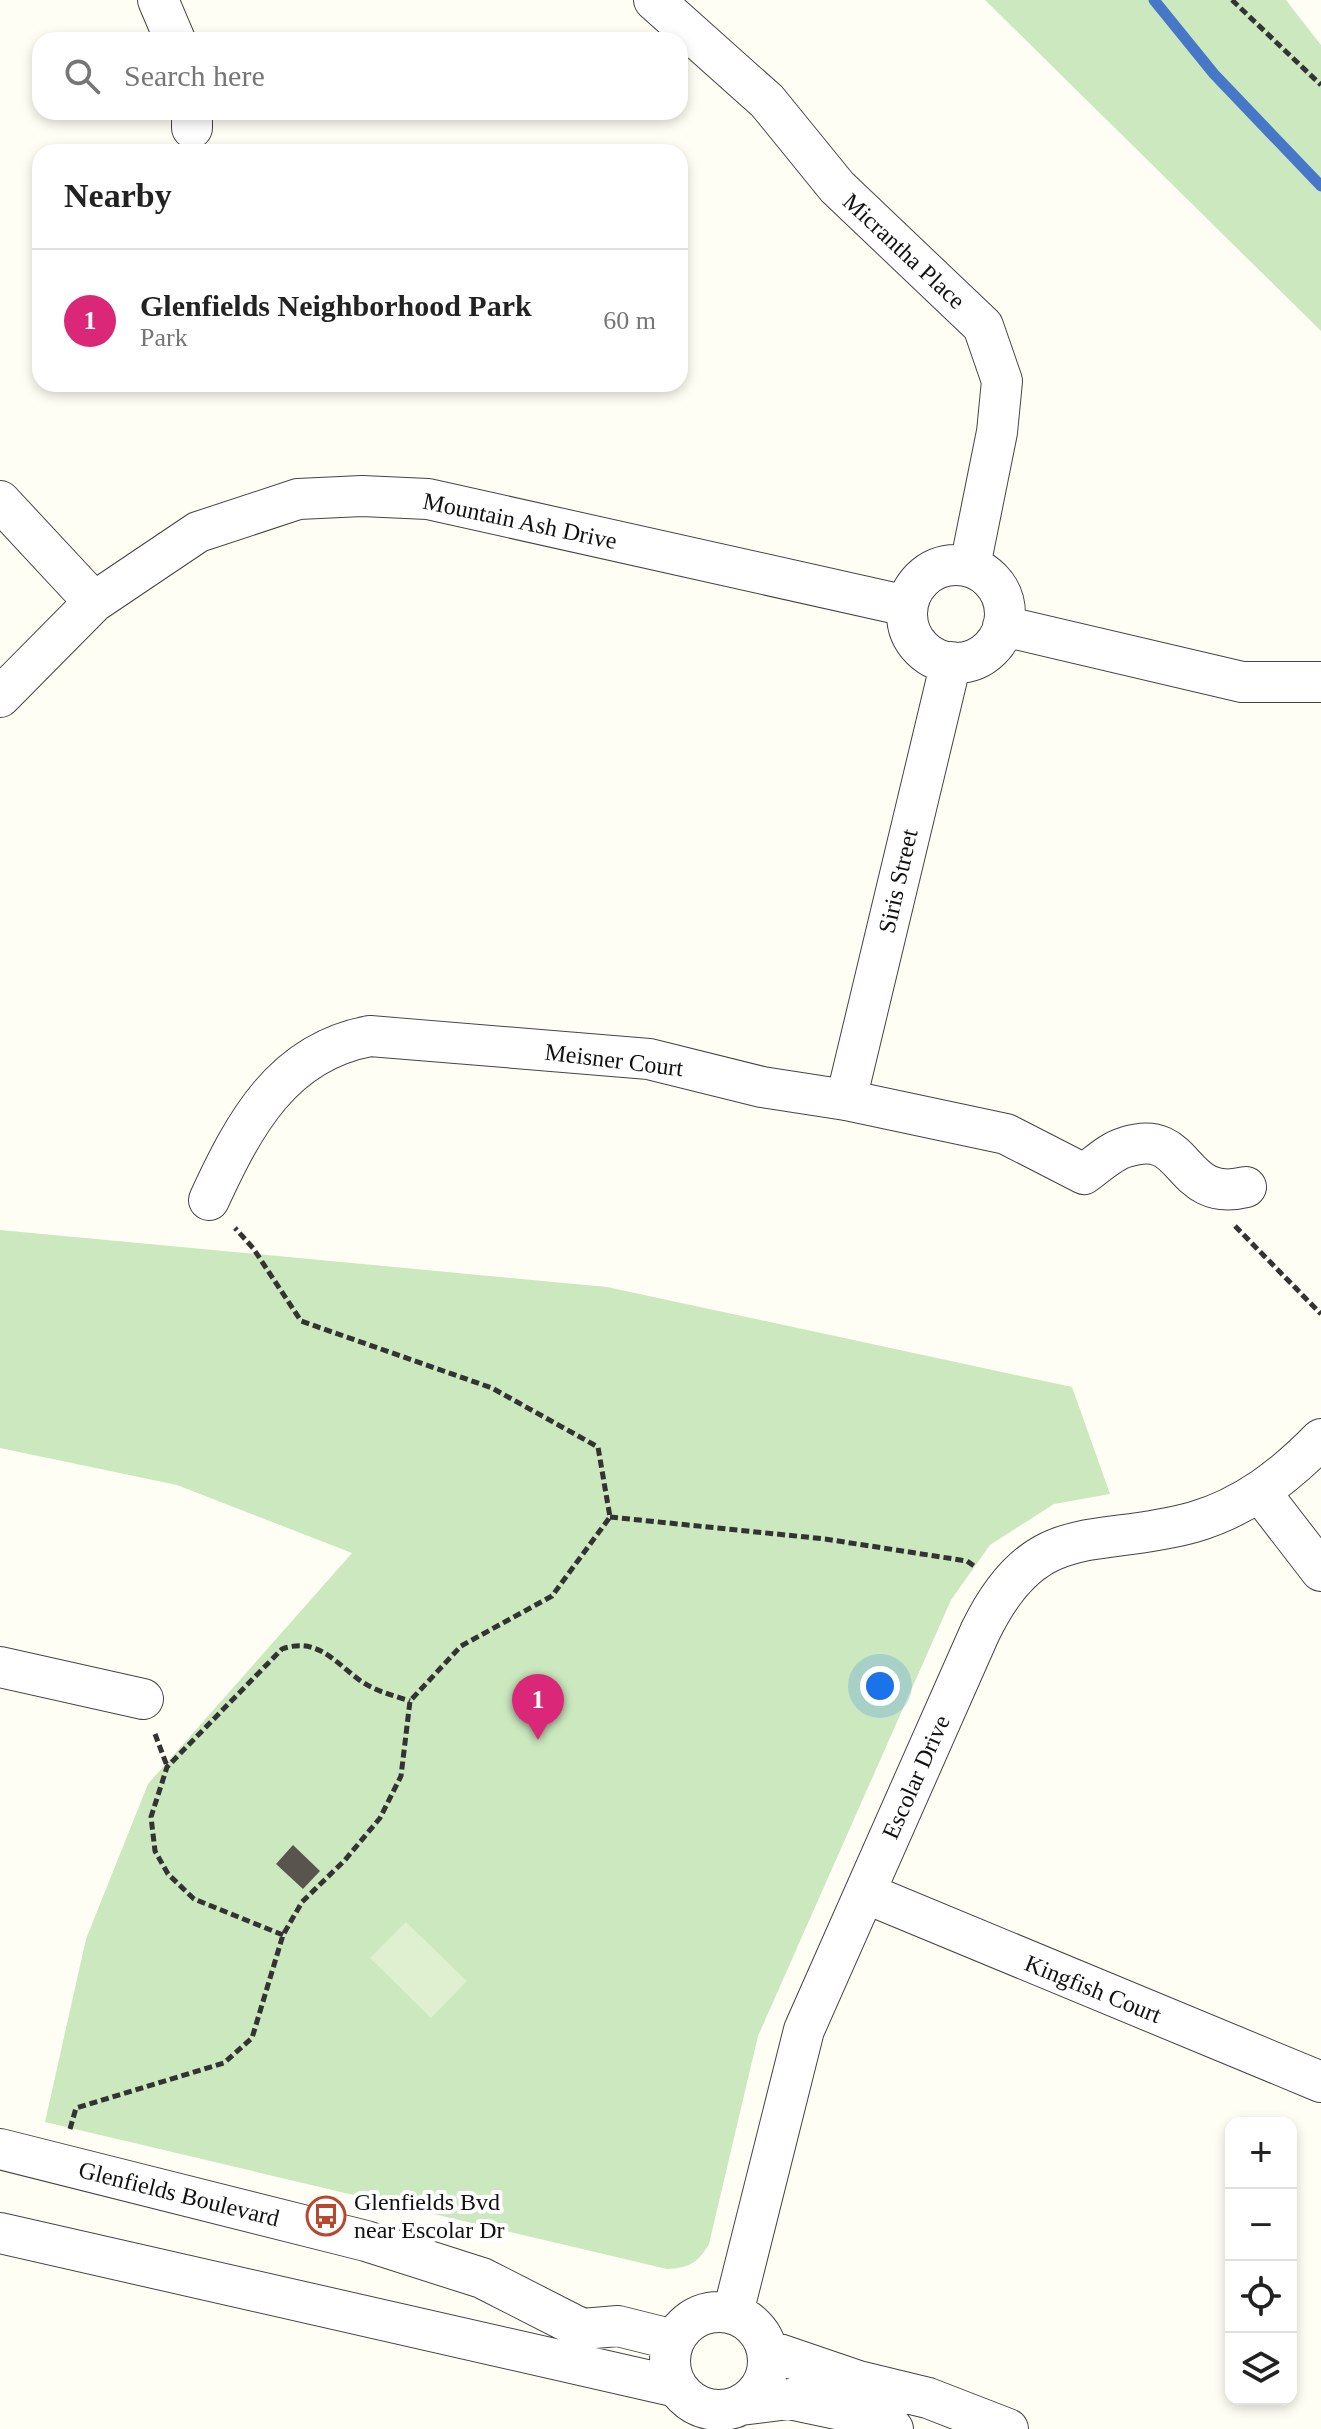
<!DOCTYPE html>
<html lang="en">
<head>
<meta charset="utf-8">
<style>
	:root { --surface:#fff; --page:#f2f2f2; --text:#222; --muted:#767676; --line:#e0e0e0; --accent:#db2777 }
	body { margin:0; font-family:"Times New Roman",serif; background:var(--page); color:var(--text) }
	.controls { position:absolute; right:24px; bottom:24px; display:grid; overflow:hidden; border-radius:16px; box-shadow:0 4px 12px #0003 }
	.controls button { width:72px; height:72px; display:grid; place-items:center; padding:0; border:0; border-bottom:2px solid var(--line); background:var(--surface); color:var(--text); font:40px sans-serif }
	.you { position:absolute; left:880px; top:1686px; width:28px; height:28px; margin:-20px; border:6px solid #fff; border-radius:50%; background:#1a73e8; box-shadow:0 0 0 12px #1a73e833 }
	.badge { display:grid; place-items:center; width:52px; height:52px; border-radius:50%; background:var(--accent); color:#fff; font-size:26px; font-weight:700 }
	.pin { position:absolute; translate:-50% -66px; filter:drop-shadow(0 2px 4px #0008) }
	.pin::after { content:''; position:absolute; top:42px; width:28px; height:24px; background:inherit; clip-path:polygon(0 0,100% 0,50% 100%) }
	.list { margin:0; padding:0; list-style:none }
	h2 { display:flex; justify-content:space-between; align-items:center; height:104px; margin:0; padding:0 32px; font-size:34px }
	h2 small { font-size:26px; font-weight:400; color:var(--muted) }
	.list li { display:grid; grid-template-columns:52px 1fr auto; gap:24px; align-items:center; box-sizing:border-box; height:144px; padding:0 32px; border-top:2px solid var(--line) }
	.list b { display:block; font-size:30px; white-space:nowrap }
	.list p { margin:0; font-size:26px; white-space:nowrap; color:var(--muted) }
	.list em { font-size:26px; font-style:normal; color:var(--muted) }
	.icon { flex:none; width:44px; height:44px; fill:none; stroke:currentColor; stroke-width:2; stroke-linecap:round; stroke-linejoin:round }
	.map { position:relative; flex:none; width:1321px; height:2429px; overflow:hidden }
	.search { position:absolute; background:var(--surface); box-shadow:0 4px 12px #0003; left:32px; top:32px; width:656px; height:88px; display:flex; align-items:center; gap:20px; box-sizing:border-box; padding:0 28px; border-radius:24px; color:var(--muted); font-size:30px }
	.panel { position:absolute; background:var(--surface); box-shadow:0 4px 12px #0003; left:32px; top:144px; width:656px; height:248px; border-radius:24px }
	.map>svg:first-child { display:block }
	.green { fill:#cbe8bf }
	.pitch { fill:#def0d0 }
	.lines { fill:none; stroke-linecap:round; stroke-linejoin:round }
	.stream { stroke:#4678c7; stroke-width:11 }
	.building { fill:#59544d }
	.minor-casing { stroke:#444; stroke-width:42 }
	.path { stroke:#333; stroke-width:5; stroke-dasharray:8 4; stroke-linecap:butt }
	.minor { stroke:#fff; stroke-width:40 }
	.labels { text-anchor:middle; stroke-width:8; stroke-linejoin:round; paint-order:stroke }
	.street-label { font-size:24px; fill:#111; stroke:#fff }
	.poi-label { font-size:24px; fill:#111; stroke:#fff; text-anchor:start }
</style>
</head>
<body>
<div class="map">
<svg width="1321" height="2429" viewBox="0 0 1321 2429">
	<rect width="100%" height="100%" fill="#fefef5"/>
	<!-- green -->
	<path class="green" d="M985,0h301l35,45v286z
		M0,1230l607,57 465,100 38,107 -56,10 -64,41 -39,55 -193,436 -49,208c-11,19 -20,24 -42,25l-622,-147 41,-183 62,-155 204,-231 -175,-68 -177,-37z"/>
	<!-- pitch -->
	<path class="pitch" d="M406,1922l61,59 -36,37 -61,-60z"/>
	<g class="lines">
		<!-- stream -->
		<path class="stream" d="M1154,0l60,74 107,112"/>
	</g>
	<!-- building -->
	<path class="building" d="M293,1845l27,26 -17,18 -27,-25z"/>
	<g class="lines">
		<!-- minor casing -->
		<g class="minor-casing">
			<path id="minor" d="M158,0l17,40
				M654,0l113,101 70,86 146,139 19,55 -5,51 -27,134
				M192,128v-16
				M0,501l94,101
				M907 614a49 49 0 1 1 98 0a49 49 0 1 1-98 0Z
				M1003,626l239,56h79
				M0,697l94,-95 104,-70 100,-33 64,-3 66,3 479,107
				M846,1100l105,-438
				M209,1200c35,-76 73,-148 161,-164l279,23 113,28 84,13 160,34 78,40c13,-9 27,-23 42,-27 64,-21 51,57 120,40
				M1260,1492l61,79
				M0,1667l143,32
				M865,1893l456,189
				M0,2149l366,92 116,37 100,51 36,-3 56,14
				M0,2233l677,154
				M670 2361a49 49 0 1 1 98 0a49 49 0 1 1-98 0Z
				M733,2313l71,-283 176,-398c56,-116 114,-82 214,-110 51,-15 91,-46 127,-83
				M767,2350l91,31 70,17 80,31
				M741,2405l48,-6 62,13 42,17"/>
		</g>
		<!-- path -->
		<path class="path" d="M1232,0l89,85
			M1235,1226l86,88
			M610,1517l215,22 142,22 10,7
			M155,1734l12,32
			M283,1935l-89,-36 -26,-25 -13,-23 -4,-34 16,-50 115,-118c34,-12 51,11 76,30 16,12 34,16 52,22
			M70,2129l6,-21 148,-45 28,-25 31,-103 19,-33 43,-42 35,-42 21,-42 9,-75 51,-55 91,-50 58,-79 -12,-70 -106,-59 -191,-67 -48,-73 -18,-20"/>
		<!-- minor -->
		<use href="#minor" class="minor"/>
	</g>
	<!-- icons -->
	<defs>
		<g id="bus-ring" transform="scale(2)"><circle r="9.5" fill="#fff" stroke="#bb462e" stroke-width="1.5"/><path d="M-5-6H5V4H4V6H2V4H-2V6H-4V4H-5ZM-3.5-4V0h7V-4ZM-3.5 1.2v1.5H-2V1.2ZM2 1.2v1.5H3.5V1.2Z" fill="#bb462e"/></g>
	</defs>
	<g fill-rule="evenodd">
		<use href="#bus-ring" x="326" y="2216"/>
	</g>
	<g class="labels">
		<!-- street labels -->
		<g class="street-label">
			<text transform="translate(904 251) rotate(43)" y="8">Micrantha Place</text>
			<text transform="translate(520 521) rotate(12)" y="8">Mountain Ash Drive</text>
			<text transform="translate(898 881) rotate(-77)" y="8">Siris Street</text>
			<text transform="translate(614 1060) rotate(7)" y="8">Meisner Court</text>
			<text transform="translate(916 1777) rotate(-66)" y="8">Escolar Drive</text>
			<text transform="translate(1093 1989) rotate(22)" y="8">Kingfish Court</text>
			<text transform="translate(179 2194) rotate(14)" y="8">Glenfields Boulevard</text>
		</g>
		<!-- poi labels -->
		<g class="poi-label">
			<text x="354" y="2210">Glenfields Bvd<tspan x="354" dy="28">near Escolar Dr</tspan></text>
		</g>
	</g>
</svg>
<div class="controls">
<button>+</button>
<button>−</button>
<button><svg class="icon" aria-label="locate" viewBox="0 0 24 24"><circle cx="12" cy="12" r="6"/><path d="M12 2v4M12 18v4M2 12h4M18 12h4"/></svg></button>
<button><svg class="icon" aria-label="layers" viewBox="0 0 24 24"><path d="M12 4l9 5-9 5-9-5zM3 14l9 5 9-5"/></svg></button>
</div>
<div class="you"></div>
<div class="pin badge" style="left:538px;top:1740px">1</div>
<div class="search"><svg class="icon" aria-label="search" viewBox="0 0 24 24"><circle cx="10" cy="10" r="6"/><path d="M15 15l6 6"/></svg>Search here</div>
<section class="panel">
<h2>Nearby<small></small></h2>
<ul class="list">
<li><span class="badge">1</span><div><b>Glenfields Neighborhood Park</b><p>Park</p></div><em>60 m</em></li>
</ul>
</section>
</div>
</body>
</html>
